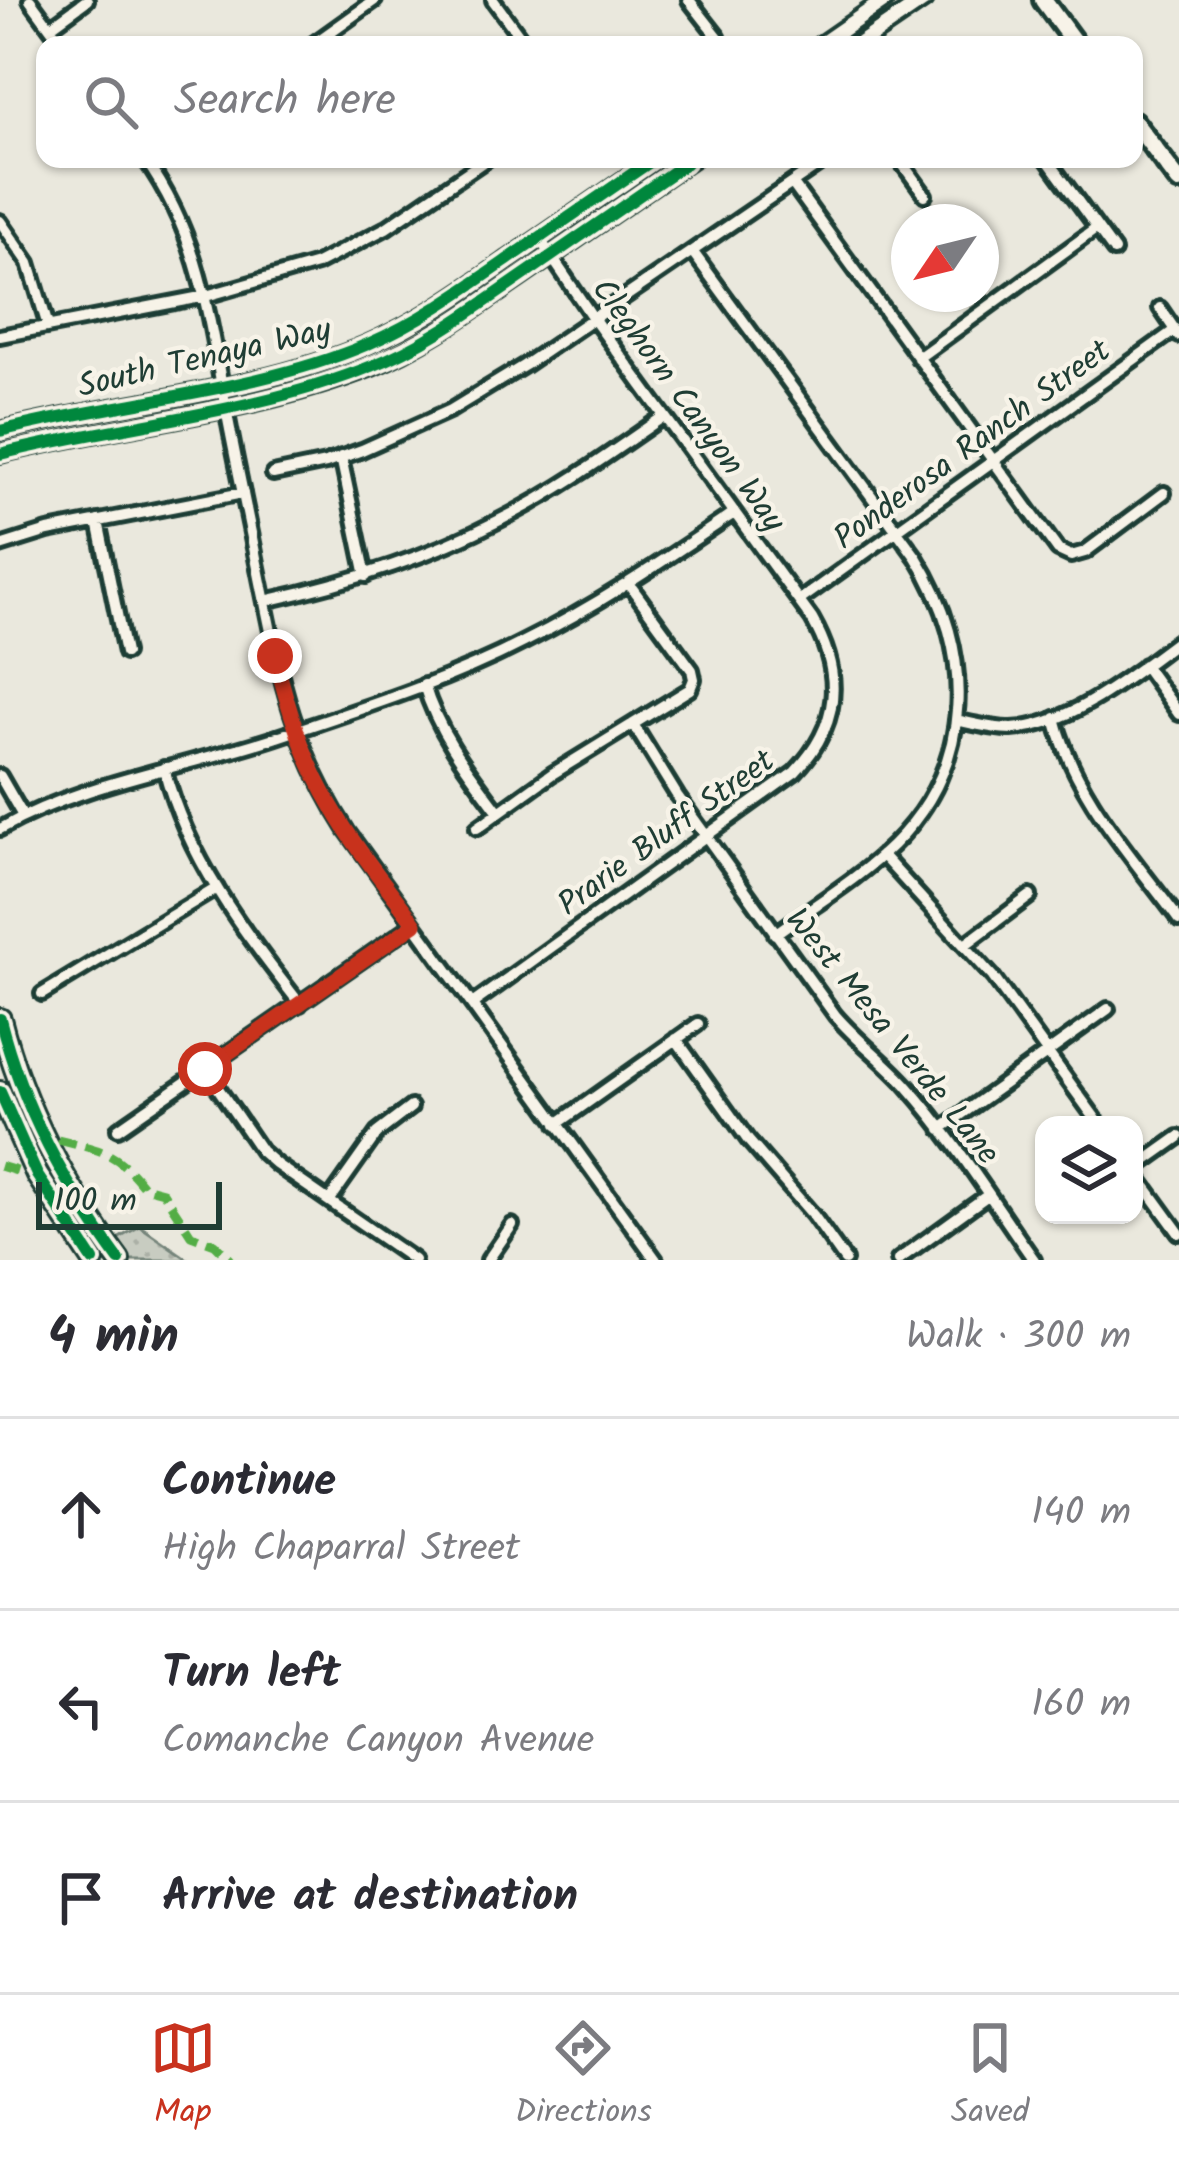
<!DOCTYPE html>
<html lang="en">
<head>
<meta charset="utf-8">
<style>
	:root { --surface:#fff; --page:#f7f7f7; --text:#2b2b33; --muted:#7c7c81; --line:#e1e1e2; --accent:#c8321e }
	body { margin:0; font-family:Kalam,sans-serif; background:var(--page); color:var(--text) }
	.controls { position:absolute; right:36px; bottom:36px; display:grid; overflow:hidden; border-radius:24px; box-shadow:0 3px 9px #0004 }
	.controls button { width:108px; height:108px; display:grid; place-items:center; padding:0; border:0; border-bottom:3px solid var(--line); background:var(--surface); color:var(--text); font:60px sans-serif }
	.compass { position:absolute; left:891px; top:204px; width:108px; height:108px; border-radius:50%; background:var(--surface); box-shadow:0 3px 9px #0004; rotate:235deg }
	.scale { position:absolute; left:36px; bottom:30px; width:186px; box-sizing:border-box; padding-left:12px; border:6px solid #1f3d34; border-top:0; font-size:33px; line-height:42px; white-space:nowrap; color:#1f3d34; -webkit-text-stroke:9px #f7f3e8; paint-order:stroke }
	.stop { position:absolute; width:36px; height:36px; margin:-27px; border:9px solid #c8321e; border-radius:50%; background:#fff }
	.stop.end { background:#c8321e; border-color:#fff; box-shadow:0 3px 12px #0008 }
	.list { margin:0; padding:0; list-style:none }
	h2 { display:flex; justify-content:space-between; align-items:center; height:156px; margin:0; padding:0 48px; font-size:51px }
	h2 small { font-size:39px; font-weight:400; color:var(--muted) }
	.list li { display:grid; grid-template-columns:78px 1fr auto; gap:36px; align-items:center; box-sizing:border-box; height:192px; padding:0 48px; border-top:3px solid var(--line) }
	.list b { display:block; font-size:45px; white-space:nowrap }
	.list p { margin:0; font-size:39px; white-space:nowrap; color:var(--muted) }
	.list em { font-size:39px; font-style:normal; color:var(--muted) }
	.icon { flex:none; width:66px; height:66px; fill:none; stroke:currentColor; stroke-width:2; stroke-linecap:round; stroke-linejoin:round }
	.map { position:relative; flex:none; width:1179px; height:1260px; overflow:hidden }
	.search { position:absolute; background:var(--surface); box-shadow:0 3px 9px #0004; left:36px; right:36px; top:36px; height:132px; display:flex; align-items:center; gap:30px; box-sizing:border-box; padding:0 42px; border-radius:24px; color:var(--muted); font-size:45px }
	.sheet { height:732px; background:var(--surface) }
	nav { display:flex; justify-content:space-around; align-items:center; box-sizing:border-box; height:168px; border-top:3px solid var(--line); background:var(--surface); font-size:33px; color:var(--muted) }
	nav a { display:grid; justify-items:center; gap:6px }
	nav .on { color:var(--accent) }
	.map>svg:first-child { display:block }
	.park { fill:url(#park-dots); stroke:#74847a; stroke-width:3 }
	.lines { fill:none; stroke-linecap:round; stroke-linejoin:round }
	.minor-casing { stroke:#1f3d34; stroke-width:20 }
	.tertiary-casing { stroke:#1f3d34; stroke-width:22 }
	.secondary-casing { stroke:#1f3d34; stroke-width:26 }
	.minor { stroke:#f7f3e8; stroke-width:10 }
	.tertiary { stroke:#f7f3e8; stroke-width:14 }
	.secondary { stroke:#f7f3e8; stroke-width:16 }
	.quiet { stroke:#52ad45; stroke-width:9; stroke-dasharray:18 9; stroke-linecap:butt }
	.cycleway-casing { stroke:#f7f3e8; stroke-width:20 }
	.cycleway { stroke:#00873e; stroke-width:12 }
	.route { stroke:#c8321e; stroke-width:15 }
	.labels { text-anchor:middle; stroke-width:9; stroke-linejoin:round; paint-order:stroke }
	.street-label { font-size:33px; fill:#1f3d34; stroke:#f7f3e8 }
</style>
</head>
<body>
<div class="map">
<svg width="1179" height="1260" viewBox="0 0 1179 1260">
	<defs>
		<pattern id="park-dots" width="8" height="8" patternUnits="userSpaceOnUse" patternTransform="scale(3)"><rect width="8" height="8" fill="#c8ccc1"/><path d="M2 2h.1M6 6h.1" fill="none" stroke="#abb0a6" stroke-width="1.8" stroke-linecap="round"/></pattern>
	</defs>
	<rect width="100%" height="100%" fill="#eae8dd"/>
	<filter id="ink" filterUnits="userSpaceOnUse"><feTurbulence type="fractalNoise" baseFrequency=".00833" numOctaves="2"/><feDisplacementMap in="SourceGraphic" scale="24" xChannelSelector="R" yChannelSelector="G"/><feConvolveMatrix kernelMatrix="1 2 1 2 8 2 1 2 1" color-interpolation-filters="sRGB"/></filter>
	<g filter="url(#ink)">
		<!-- park -->
		<path class="park" d="M140,1226l49,34h-59l-14,-20z"/>
		<g class="lines">
			<!-- minor casing -->
			<g class="minor-casing">
				<path id="minor" d="M30,0l33,45
					M493,0l33,45
					M689,0l29,37
					M50,27l37,-27
					M312,45l63,-45
					M145,159c52,74 62,146 78,233 10,57 23,114 34,171 21,102 32,178 90,268l309,429
					M899,159l26,36
					M1047,159l67,92
					M792,183l266,367 13,6 14,-4 79,-59
					M0,221l29,42 19,63
					M692,251l224,306c59,94 59,207 -23,288 -35,34 -79,60 -118,89
					M1160,308l19,28
					M0,336l206,-40 111,-32 69,-36 101,-69
					M918,358l179,-130
					M341,457l25,119
					M273,474l53,-11 36,-13 89,-40 74,-45 302,-206
					M98,521l27,132
					M0,546l48,-15 195,-38
					M800,600l375,-270
					M265,601c82,-18 160,-42 235,-81 58,-29 111,-67 164,-104
					M1144,665l35,49
					M424,685c14,48 45,87 75,127
					M1055,718c19,77 78,139 124,202
					M956,720c18,4 37,9 56,9 59,-3 122,-56 167,-89
					M633,724l45,73 157,218c22,26 50,46 73,72 47,53 85,115 126,173
					M164,768c23,90 80,164 136,236
					M0,776l23,40
					M477,828l75,-54 138,-85 4,-10 -2,-9 -63,-86
					M0,829c86,-48 184,-61 277,-92 83,-28 169,-55 247,-95 75,-37 142,-83 210,-129
					M882,855l111,122 107,148
					M966,944l64,-48
					M42,994l175,-106
					M472,1004l323,-232c45,-47 49,-97 17,-153l-219,-301 -54,-80
					M676,1039l72,101 65,75 32,45
					M205,1069l56,82 16,14 137,95
					M557,1124l141,-100
					M118,1129l296,-205
					M941,1129l167,-120
					M1134,1169l45,-32
					M1134,1171l45,62
					M329,1201l48,-68 34,-26
					M488,1260l24,-35
					M898,1260l90,-65"/>
			</g>
			<!-- tertiary casing -->
			<g class="tertiary-casing">
				<path id="tertiary" d="M820,45l65,-45
					M858,45l66,-45
					M0,431c119,-30 256,-39 368,-87 51,-22 96,-54 142,-86 48,-33 96,-66 144,-99
					M0,454c123,-31 253,-40 372,-87 53,-22 101,-57 148,-89 57,-40 115,-79 172,-119"/>
			</g>
			<!-- secondary casing -->
			<g class="secondary-casing">
				<path id="secondary" d="M1043,0l33,45
					M1134,122l45,59
					M0,1019c23,90 65,167 119,241
					M0,1092l37,83 56,85"/>
			</g>
			<!-- minor -->
			<use href="#minor" class="minor"/>
			<!-- tertiary -->
			<use href="#tertiary" class="tertiary"/>
			<!-- secondary -->
			<use href="#secondary" class="secondary"/>
			<!-- quiet -->
			<path class="quiet" d="M58,1140c44,11 57,10 86,47l19,5 28,43 24,9 16,16
				M0,1166l20,6"/>
			<!-- cycleway casing -->
			<g class="cycleway-casing">
				<path id="cycleway" d="M0,431c119,-30 256,-39 368,-87 51,-22 96,-54 142,-86 48,-33 96,-66 144,-99
					M0,454c123,-31 254,-40 372,-88 54,-21 101,-56 149,-89 55,-38 110,-76 165,-114
					M0,1019c23,90 65,167 119,241
					M0,1092l37,83 56,85"/>
			</g>
			<!-- cycleway -->
			<use href="#cycleway" class="cycleway"/>
		</g>
	</g>
	<g class="lines" filter="url(#ink)">
		<!-- route -->
		<path class="route" d="M205,1069l210,-145c-28,-38 -60,-76 -83,-117 -28,-47 -44,-98 -57,-151"/>
	</g>
	<g class="labels">
		<!-- street labels -->
		<g class="street-label">
			<text transform="translate(204 356) rotate(-13)" y="12">South Tenaya Way</text>
			<text transform="translate(690 404) rotate(54)" y="12">Cleghorn Canyon Way</text>
			<text transform="translate(971 443) rotate(-36)" y="12">Ponderosa Ranch Street</text>
			<text transform="translate(665 831) rotate(-36)" y="12">Prarie Bluff Street</text>
			<text transform="translate(894 1035) rotate(51)" y="12">West Mesa Verde Lane</text>
		</g>
	</g>
</svg>
<div class="controls">
<button><svg class="icon" aria-label="layers" viewBox="0 0 24 24"><path d="M12 4l9 5-9 5-9-5zM3 14l9 5 9-5"/></svg></button>
</div>
<svg class="compass" viewBox="-18 -18 36 36"><path d="M0-13l5 13h-10z" fill="#e53935"/><path d="M0 13l5-13h-10z" fill="#7c7c81"/></svg>
<div class="scale">100 m</div>
<div class="stop" style="left:205px;top:1069px"></div>
<div class="stop end" style="left:275px;top:656px"></div>
<div class="search"><svg class="icon" aria-label="search" viewBox="0 0 24 24"><circle cx="10" cy="10" r="6"/><path d="M15 15l6 6"/></svg>Search here</div>
</div>
<section class="sheet">
<h2>4 min<small>Walk · 300 m</small></h2>
<ul class="list">
<li><svg class="icon" aria-label="ahead" viewBox="0 0 24 24"><path d="M12 20V5M6 11l6-6 6 6"/></svg><div><b>Continue</b><p>High Chaparral Street</p></div><em>140 m</em></li>
<li><svg class="icon" aria-label="left" viewBox="0 0 24 24"><path d="M17 20v-9H6M10 6l-5 5 5 5"/></svg><div><b>Turn left</b><p>Comanche Canyon Avenue</p></div><em>160 m</em></li>
<li><svg class="icon" aria-label="arrive" viewBox="0 0 24 24"><path d="M6 21V4h12l-3 4 3 4H6"/></svg><div><b>Arrive at destination</b></div></li>
</ul>
</section>
<nav>
<a class="on"><svg class="icon" aria-label="map" viewBox="0 0 24 24"><path d="M3 6l6-2 6 2 6-2v14l-6 2-6-2-6 2zM9 4v14M15 6v14"/></svg>Map</a>
<a><svg class="icon" aria-label="directions" viewBox="0 0 24 24"><path d="M12 3l9 9-9 9-9-9zM9 14v-3h6M13 9l2 2-2 2"/></svg>Directions</a>
<a><svg class="icon" aria-label="saved" viewBox="0 0 24 24"><path d="M7 4h10v16l-5-4-5 4z"/></svg>Saved</a>
</nav>
</body>
</html>
